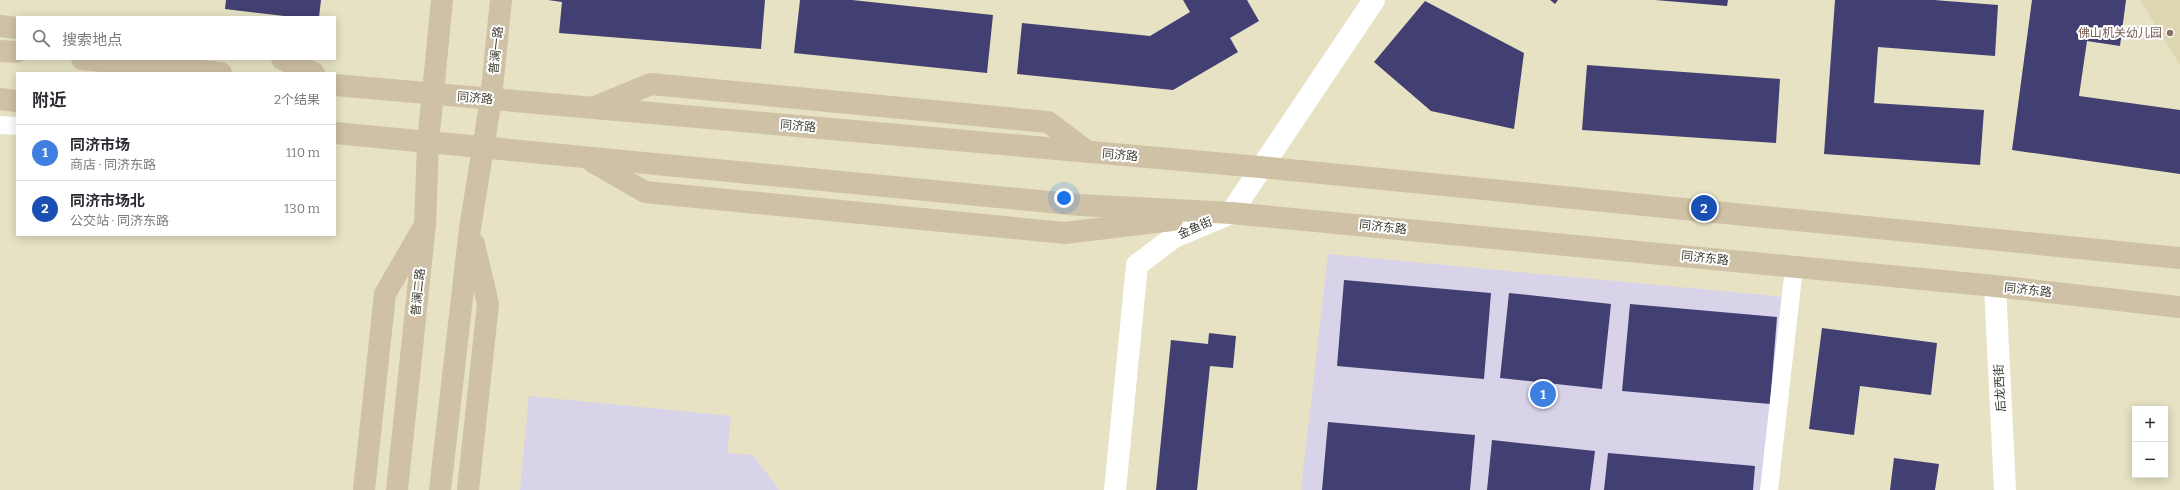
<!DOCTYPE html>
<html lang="zh">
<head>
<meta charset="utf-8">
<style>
	:root { --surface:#fff; --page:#f7f7f7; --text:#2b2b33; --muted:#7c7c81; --line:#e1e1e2; --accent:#d93025 }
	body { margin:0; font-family:Bitter,"Noto Sans SC",serif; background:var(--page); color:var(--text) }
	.controls { position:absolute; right:12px; bottom:12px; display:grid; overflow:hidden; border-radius:0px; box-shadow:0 2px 10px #0003 }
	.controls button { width:36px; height:36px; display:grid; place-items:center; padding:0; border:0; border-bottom:1px solid var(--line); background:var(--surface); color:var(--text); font:20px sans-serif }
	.you { position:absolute; left:1064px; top:198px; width:14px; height:14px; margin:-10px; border:3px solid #fff; border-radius:50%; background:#1a73e8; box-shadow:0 0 0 6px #1a73e833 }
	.badge { display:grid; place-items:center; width:26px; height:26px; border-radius:50%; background:var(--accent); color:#fff; font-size:13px; font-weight:700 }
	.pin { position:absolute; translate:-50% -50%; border:2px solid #fff; box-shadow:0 1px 4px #0006 }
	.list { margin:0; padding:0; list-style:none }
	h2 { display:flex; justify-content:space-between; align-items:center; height:52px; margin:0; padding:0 16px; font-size:17px }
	h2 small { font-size:13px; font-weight:400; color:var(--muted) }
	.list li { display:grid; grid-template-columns:26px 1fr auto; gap:12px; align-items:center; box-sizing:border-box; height:56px; padding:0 16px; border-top:1px solid var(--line) }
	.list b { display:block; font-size:15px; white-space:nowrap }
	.list p { margin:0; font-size:13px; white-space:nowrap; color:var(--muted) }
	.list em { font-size:13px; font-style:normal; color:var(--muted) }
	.icon { flex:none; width:22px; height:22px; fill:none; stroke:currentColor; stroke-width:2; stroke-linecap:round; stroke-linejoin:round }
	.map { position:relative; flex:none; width:2180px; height:490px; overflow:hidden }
	.search { position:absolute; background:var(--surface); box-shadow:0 2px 10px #0003; left:16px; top:16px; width:320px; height:44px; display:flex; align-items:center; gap:10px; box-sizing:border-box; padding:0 14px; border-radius:0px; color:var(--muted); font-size:15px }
	.panel { position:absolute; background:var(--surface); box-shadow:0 2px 10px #0003; left:16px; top:72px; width:320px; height:164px; border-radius:0px }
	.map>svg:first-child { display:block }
	.commercial { fill:#d8d3e9 }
	.built { fill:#ddd7b1 }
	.building { fill:#424072 }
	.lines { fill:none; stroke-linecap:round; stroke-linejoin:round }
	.service { stroke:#fff; stroke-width:18 }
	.tertiary { stroke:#fff; stroke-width:22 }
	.secondary { stroke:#cfc1a6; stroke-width:22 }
	.education-dot { fill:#8d6e63; stroke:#fff; stroke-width:1.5 }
	.labels { text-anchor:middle; stroke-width:4; stroke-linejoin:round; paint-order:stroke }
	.education-label { font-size:12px; fill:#785e54; stroke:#fff; text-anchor:end }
	.street-label { font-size:12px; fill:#3c3a2e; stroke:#fff }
</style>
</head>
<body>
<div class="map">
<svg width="2180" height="490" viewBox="0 0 2180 490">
	<rect width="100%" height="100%" fill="#e6e2c3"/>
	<!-- commercial -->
	<path class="commercial" d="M1328,254l456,43 -21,193h-462z
		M529,396l202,20 -4,37 26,2 26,35h-259z"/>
	<!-- built -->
	<path class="built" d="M2140,0h40v65z"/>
	<!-- building -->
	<path class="building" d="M226,0h95l-2,17h-26l-68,-8z
		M548,0h217l-4,49 -202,-16 3,-31z
		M800,0h52l141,15 -6,58 -193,-20z
		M1183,0h64l12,21 -29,17 8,14 -65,38 -156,-16 5,-51 128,13 40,-24z
		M1550,0h8l-3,4z
		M1655,0h73l-1,6z
		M1835,0h99l64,5 -3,51 -117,-9 -4,56 110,7 -4,55 -156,-11z
		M2032,0h94l-6,46 -33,-5 -8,55 101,14v64l-168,-24z
		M1425,1l99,52 -10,76 -83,-18 -57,-49z
		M1587,65l193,14 -4,64 -194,-13z
		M1344,280l147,13 -7,86 -147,-13z
		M1509,293l102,11 -9,85 -102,-11z
		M1630,304l147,13 -7,87 -148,-13z
		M1822,328l115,15 -6,52 -71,-9 -6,49 -45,-6z
		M1209,333l27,3 -3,32 -23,-2 -13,124h-41l15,-150 37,4z
		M1328,422l147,13 -5,55h-148z
		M1492,440l103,11 -5,39h-103z
		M1608,453l147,13 -2,24h-149z
		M1894,458l45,6 -4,26h-45z"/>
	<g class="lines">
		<!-- service -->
		<path class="service" d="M0,125l17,1
			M1769,490l25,-223"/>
		<!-- tertiary -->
		<path class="tertiary" d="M1995,286l10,204
			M1115,490l22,-225 37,-28 57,-24 143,-213"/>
		<!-- secondary -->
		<path class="secondary" d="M0,26l17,2
			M0,51l17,1
			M82,59l139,14
			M282,59l32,14
			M335,85l925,82 920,91
			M0,99l17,2
			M595,107l56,-23 397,38 40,30
			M335,133l745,72 151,8 764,73 185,21
			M593,162l52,30 420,41 107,-13
			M364,490l21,-196 37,-64
			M397,490l28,-266 3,-81 14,-143
			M440,490l30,-262 21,-129 10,-99
			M468,490l20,-186 -14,-60"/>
	</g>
	<!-- markers -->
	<circle class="education-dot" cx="2170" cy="33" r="4"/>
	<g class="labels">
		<!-- education labels -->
		<g class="education-label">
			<text x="2162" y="37">佛山机关幼儿园</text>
		</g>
		<!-- street labels -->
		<g class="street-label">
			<text transform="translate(496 50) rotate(-84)" y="4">普澜一路</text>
			<text transform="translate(475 98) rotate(5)" y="4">同济路</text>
			<text transform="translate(798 126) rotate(5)" y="4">同济路</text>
			<text transform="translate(1120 155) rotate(5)" y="4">同济路</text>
			<text transform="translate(1383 227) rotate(6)" y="4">同济东路</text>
			<text transform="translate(1195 228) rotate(-23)" y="4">金鱼街</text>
			<text transform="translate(1705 258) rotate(6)" y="4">同济东路</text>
			<text transform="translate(2028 290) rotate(6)" y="4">同济东路</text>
			<text transform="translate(418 292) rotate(-84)" y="4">普澜二路</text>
			<text transform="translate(2000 388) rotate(-93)" y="4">后龙西街</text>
		</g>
	</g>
</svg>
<div class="controls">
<button>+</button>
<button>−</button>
</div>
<div class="you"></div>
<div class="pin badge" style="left:1543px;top:394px;background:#3f7fe0">1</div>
<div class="pin badge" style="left:1704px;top:208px;background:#1a4fb4">2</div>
<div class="search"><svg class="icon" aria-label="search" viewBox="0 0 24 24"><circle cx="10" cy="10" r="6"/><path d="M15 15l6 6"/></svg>搜索地点</div>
<section class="panel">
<h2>附近<small>2个结果</small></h2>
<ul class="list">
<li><span class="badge" style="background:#3f7fe0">1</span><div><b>同济市场</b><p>商店 · 同济东路</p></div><em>110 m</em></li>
<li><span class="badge" style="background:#1a4fb4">2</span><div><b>同济市场北</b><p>公交站 · 同济东路</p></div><em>130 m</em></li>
</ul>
</section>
</div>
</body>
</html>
